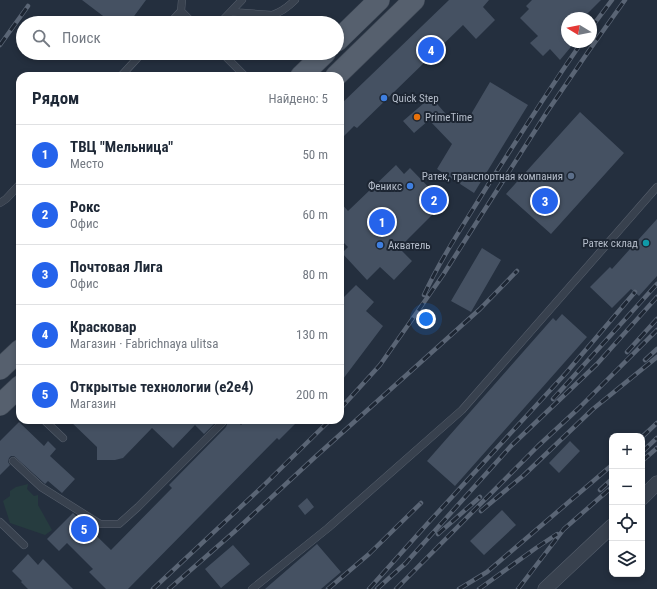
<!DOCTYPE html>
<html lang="ru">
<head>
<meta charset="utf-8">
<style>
	:root { --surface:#fff; --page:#f6f6f7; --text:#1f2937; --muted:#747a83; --line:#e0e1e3; --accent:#2563eb }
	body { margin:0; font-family:"Roboto Condensed",sans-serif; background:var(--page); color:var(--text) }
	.controls { position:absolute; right:12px; bottom:12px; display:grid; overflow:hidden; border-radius:8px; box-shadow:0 2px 6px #0003 }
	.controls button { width:36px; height:36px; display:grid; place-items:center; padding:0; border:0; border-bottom:1px solid var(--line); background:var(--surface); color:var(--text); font:20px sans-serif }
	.compass { position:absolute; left:561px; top:12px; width:36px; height:36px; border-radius:50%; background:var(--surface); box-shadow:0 2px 6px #0003; rotate:280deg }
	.you { position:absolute; left:426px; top:319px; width:14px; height:14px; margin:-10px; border:3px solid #fff; border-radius:50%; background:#1a73e8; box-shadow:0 0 0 6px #1a73e833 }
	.badge { display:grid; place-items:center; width:26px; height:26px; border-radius:50%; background:var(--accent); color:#fff; font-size:13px; font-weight:700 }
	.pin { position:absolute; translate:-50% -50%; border:2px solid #fff; box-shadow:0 1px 4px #0006 }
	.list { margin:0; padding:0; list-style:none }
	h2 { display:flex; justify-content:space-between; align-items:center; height:52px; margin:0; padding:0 16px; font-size:17px }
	h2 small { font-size:13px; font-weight:400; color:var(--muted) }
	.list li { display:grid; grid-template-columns:26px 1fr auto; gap:12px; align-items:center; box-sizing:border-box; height:60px; padding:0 16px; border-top:1px solid var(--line) }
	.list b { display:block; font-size:15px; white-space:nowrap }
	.list p { margin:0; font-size:13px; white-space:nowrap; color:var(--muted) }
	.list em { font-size:13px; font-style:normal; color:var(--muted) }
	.icon { flex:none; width:22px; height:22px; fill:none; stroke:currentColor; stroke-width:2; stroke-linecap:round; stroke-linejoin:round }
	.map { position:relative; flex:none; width:657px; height:589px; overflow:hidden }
	.search { position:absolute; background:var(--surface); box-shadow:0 2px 6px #0003; left:16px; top:16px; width:328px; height:44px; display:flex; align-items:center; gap:10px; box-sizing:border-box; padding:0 14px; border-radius:22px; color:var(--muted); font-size:15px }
	.panel { position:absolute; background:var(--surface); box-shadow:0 2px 6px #0003; left:16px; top:72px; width:328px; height:352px; border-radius:12px }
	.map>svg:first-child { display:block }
	.green { fill:#263c3f }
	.building { fill:#455162 }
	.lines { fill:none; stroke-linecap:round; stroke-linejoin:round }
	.service-casing { stroke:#565f6c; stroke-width:8 }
	.minor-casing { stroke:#565f6c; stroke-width:15 }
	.primary-casing { stroke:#414a57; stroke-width:22 }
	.service { stroke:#38414e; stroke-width:7 }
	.minor { stroke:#38414e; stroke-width:14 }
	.primary { stroke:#56606e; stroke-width:21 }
	.rail-casing { stroke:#5a6575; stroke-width:4.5 }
	.rail { stroke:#1d2633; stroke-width:3; stroke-dasharray:9; stroke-linecap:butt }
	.shop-dot { fill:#3f7fe0; stroke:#1d2633; stroke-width:1.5 }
	.food-dot { fill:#e8710a; stroke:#1d2633; stroke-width:1.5 }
	.service-dot { fill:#5c6f8a; stroke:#1d2633; stroke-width:1.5 }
	.culture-dot { fill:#0f9aa8; stroke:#1d2633; stroke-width:1.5 }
	.labels { text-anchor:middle; stroke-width:4; stroke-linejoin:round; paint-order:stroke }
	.poi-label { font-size:11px; fill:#b4bcc9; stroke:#1d2633; text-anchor:start }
</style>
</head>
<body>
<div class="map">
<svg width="657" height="589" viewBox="0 0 657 589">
	<rect width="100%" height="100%" fill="#242f3e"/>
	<!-- green -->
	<path class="green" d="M28,484l-1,5 7,7 4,-1v10l14,25 -7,5 -35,-12 -7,-22 7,-5v-5l6,-4z"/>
	<!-- building -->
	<path class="building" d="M82,0h64l-17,23h-7l-7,-6 -4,5z
		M449,0h40l-6,7 12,13 -19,19 -13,-14 -106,103 -3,-2 -14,14v-35z
		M532,0h69l-18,18h-16v24h8l-15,18 -10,-11 -7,7 -13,-13 8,-7 -18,-18 9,-9 -3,-3z
		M490,82l38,23 -54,88 -37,-24 15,-25 -23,-24 -15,13 -11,-12 28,-24 21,24 8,-7 7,7z
		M580,112l44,41 -73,81 -45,-40z
		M396,165l8,9 6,-6 34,35 -45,45 13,13 -18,19 -14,-13 -13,13 -25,-27 6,-6 -8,-8v-37l8,9z
		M657,219v57l-18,20 -8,-7 -19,19 -22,-21 20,-20 2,2z
		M482,248l19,12 -30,52 -20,-11z
		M356,285l18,17 -8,9 17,15 -43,57v-82z
		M562,314l25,23 -132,149 -28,-25 126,-143 3,3z
		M69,420h149l-14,14 -9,-9 -22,23 -21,-20 -29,30 -8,2h-18v-13z
		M226,420h10l5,5 5,-5h53l-20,20 -2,-2 -149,151h-22l-17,-17 4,-3 -26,-26 -8,8 -12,-12 26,-26 38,37 61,-62 -3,-3 57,-58 1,-3z
		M19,422l25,24 4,-5 8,8 -6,7 25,23 -13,14 -14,-12 -3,3 -1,-1 -30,-27h-3l-2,2 -1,4 2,3 -10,10v-34z
		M570,441l10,10 -21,22 -10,-10z
		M307,498l7,9 -9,8 -7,-9z
		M502,510l14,15 -32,30 -14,-14z
		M317,544l24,28 -20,17h-56z
		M233,545l17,19 -29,24 -16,-19z
		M28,554l10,11 5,-6 30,30h-45l-7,-7 1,-1 -10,-10z"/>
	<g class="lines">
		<!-- service casing -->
		<g class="service-casing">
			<path id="service" d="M181,11l12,12
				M231,12l41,3c10,-3 16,-8 23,-15
				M170,23l11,-12 1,-11
				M220,23l22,-23
				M222,53l23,23
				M121,76l21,-23
				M0,203l6,-4 14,-15
				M44,420l19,18
				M13,461l28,26 59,37h19l19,-17 84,-84
				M0,522l24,23
				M252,589l76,-61 134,-118 195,-223"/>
		</g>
		<!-- minor casing -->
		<g class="minor-casing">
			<path id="minor" d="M642,498l15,-15
				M545,589l67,-63"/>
		</g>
		<!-- primary casing -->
		<g class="primary-casing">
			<path id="primary" d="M337,41l42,-41
				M301,76l24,-23
				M336,76l78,-76
				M0,369l20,-19
				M0,405l20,-19"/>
		</g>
		<!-- service -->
		<use href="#service" class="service"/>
		<!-- minor -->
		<use href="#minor" class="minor"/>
		<!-- primary -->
		<use href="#primary" class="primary"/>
		<!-- rail casing -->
		<g class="rail-casing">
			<path id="rail" d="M591,28l21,-28
				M0,45l28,-39
				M424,295c18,-39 42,-74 64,-110 31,-48 61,-96 94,-143
				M627,352l30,-33
				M645,360l12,-11
				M553,399l104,-115
				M340,409l40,-44 33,-47 30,-43 104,-163 41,-60 37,-52
				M642,437l15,-14
				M642,452l15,-14
				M642,461l15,-13
				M600,490l12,-11
				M481,511l43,-36 69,-66 64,-52
				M438,534l42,-37
				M404,565l107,-119 86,-82 60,-67
				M153,589l109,-102 68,-67
				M169,589l65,-57 80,-74 166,-149 37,-38
				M328,589l41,-35 52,-51
				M369,589l59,-66 138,-150 69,-81
				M377,589l30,-27
				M396,589l142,-143 41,-38 78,-78
				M459,589l28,-17 125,-107
				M479,589l57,-41 21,-14
				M518,589l46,-60 48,-42"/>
		</g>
		<!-- rail -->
		<use href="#rail" class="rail"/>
	</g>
	<!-- markers -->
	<g class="shop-dot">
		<circle cx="384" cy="98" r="4"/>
		<circle cx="410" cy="186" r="4"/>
		<circle cx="380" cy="245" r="4"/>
	</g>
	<circle class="food-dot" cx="417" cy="117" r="4"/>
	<circle class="service-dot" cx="571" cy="176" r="4"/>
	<circle class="culture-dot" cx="646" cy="243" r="4"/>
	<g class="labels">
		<!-- poi labels -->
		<g class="poi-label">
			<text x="392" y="102">Quick Step</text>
			<text x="425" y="121">PrimeTime</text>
			<text x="563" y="180" text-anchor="end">Ратек, транспортная компания</text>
			<text x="402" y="190" text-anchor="end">Феникс</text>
			<text x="638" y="247" text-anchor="end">Ратек склад</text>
			<text x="388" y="249">Акватель</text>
		</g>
	</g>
</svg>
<div class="controls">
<button>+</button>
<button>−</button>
<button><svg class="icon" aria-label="locate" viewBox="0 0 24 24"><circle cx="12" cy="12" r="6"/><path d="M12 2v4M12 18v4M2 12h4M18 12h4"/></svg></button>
<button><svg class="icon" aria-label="layers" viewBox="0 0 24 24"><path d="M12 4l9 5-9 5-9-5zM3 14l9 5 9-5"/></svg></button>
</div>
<svg class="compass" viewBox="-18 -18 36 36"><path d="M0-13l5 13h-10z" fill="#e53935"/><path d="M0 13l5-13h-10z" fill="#747a83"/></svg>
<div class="you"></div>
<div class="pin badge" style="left:382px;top:222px">1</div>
<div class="pin badge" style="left:434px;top:200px">2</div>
<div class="pin badge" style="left:545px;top:201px">3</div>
<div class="pin badge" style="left:431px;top:50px">4</div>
<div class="pin badge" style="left:84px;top:529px">5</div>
<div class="search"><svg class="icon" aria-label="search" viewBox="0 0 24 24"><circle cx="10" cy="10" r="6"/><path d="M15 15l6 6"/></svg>Поиск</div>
<section class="panel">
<h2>Рядом<small>Найдено: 5</small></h2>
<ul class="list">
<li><span class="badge">1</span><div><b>ТВЦ &quot;Мельница&quot;</b><p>Место</p></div><em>50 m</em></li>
<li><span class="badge">2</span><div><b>Рокс</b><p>Офис</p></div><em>60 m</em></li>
<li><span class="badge">3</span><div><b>Почтовая Лига</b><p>Офис</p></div><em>80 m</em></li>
<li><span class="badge">4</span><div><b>Красковар</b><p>Магазин · Fabrichnaya ulitsa</p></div><em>130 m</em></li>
<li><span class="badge">5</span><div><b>Открытые технологии (e2e4)</b><p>Магазин</p></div><em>200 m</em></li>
</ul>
</section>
</div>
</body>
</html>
